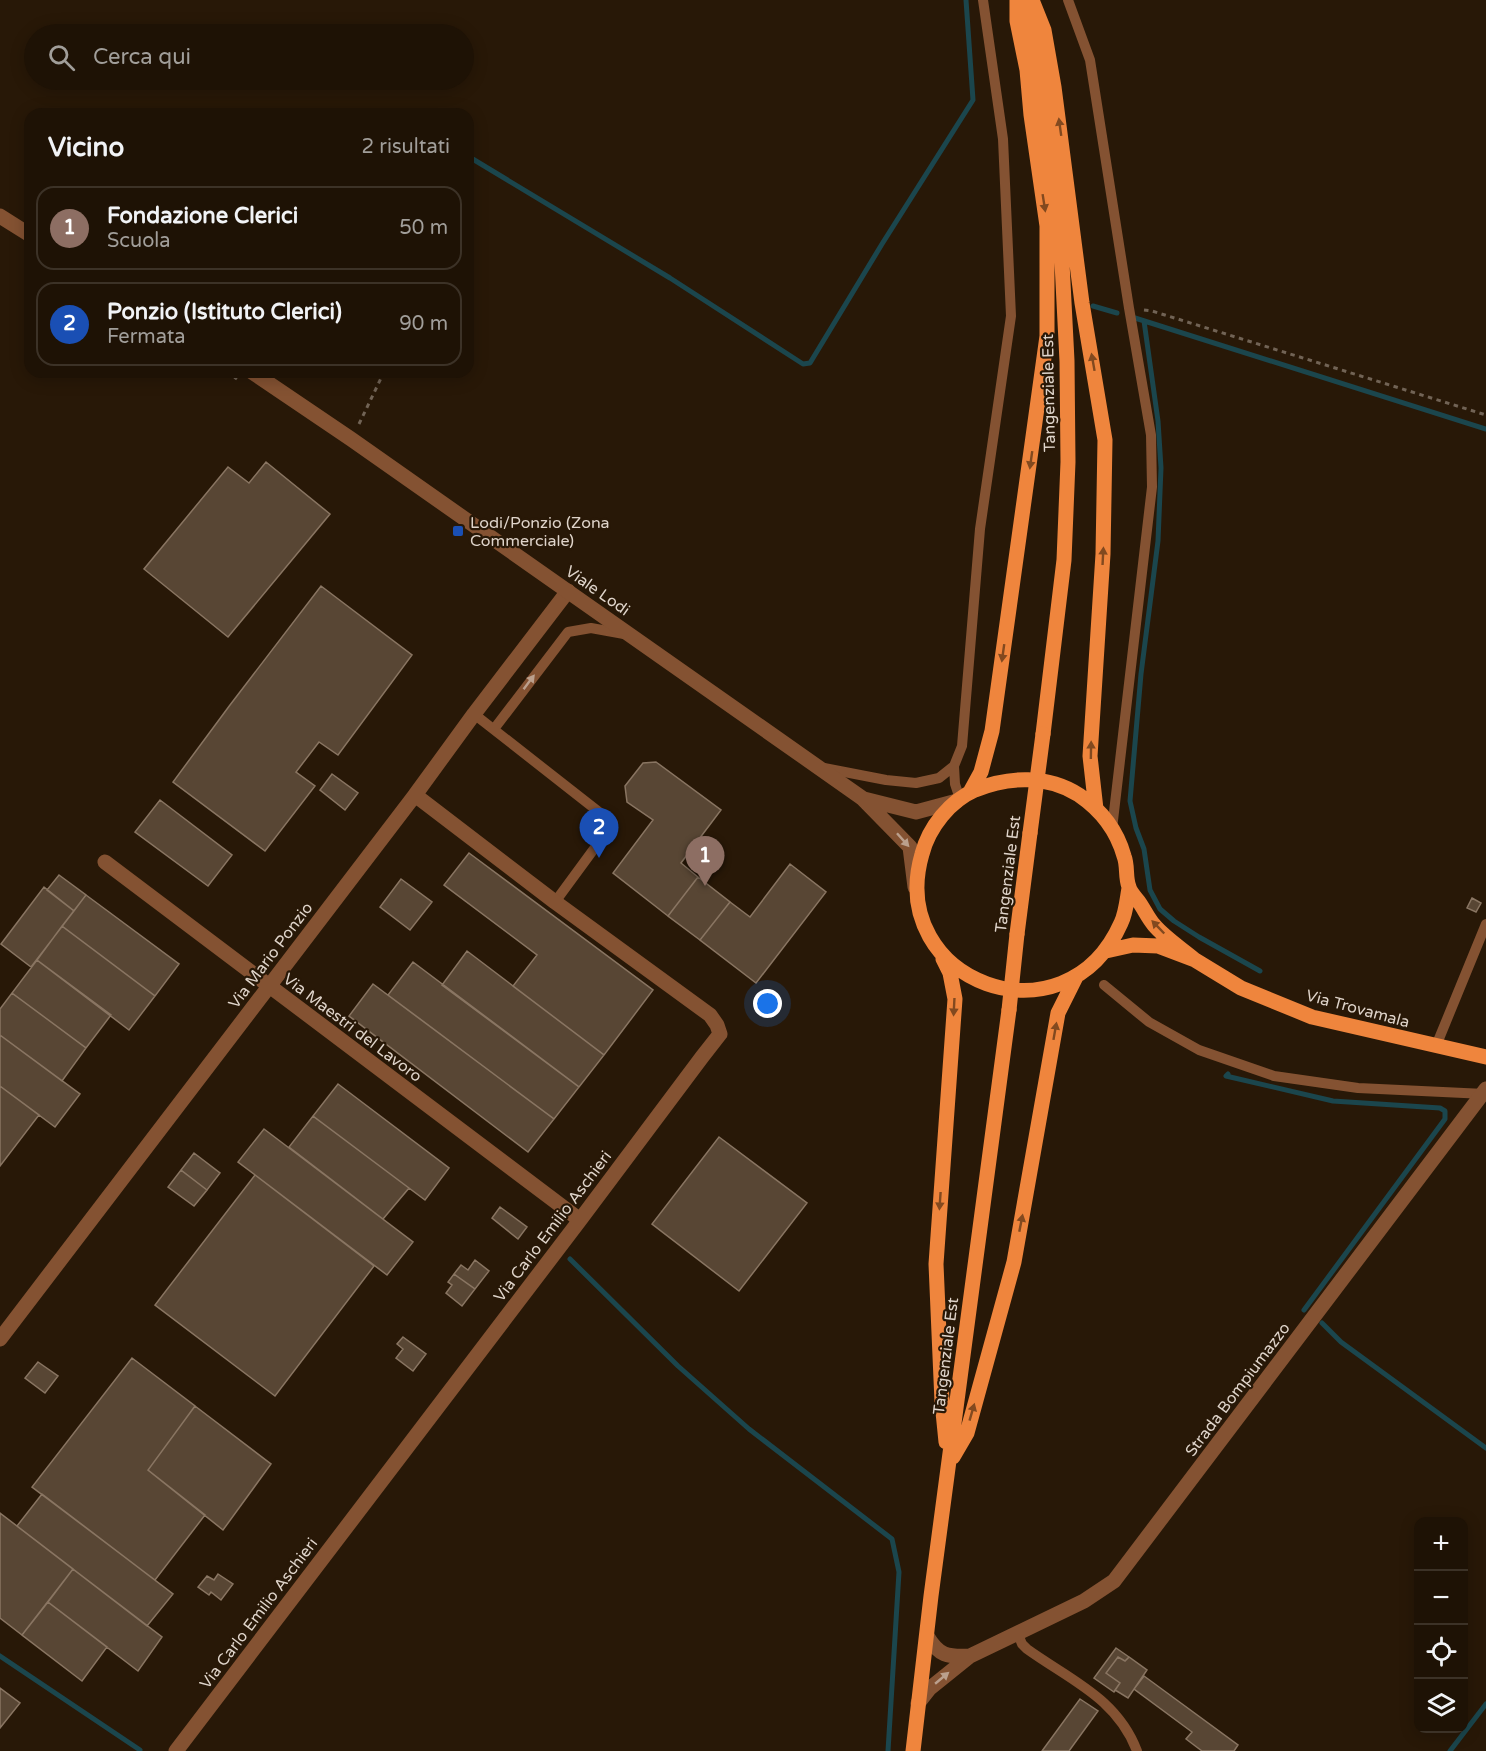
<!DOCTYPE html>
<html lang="it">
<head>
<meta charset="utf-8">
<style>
	:root { --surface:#1e1205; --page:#2b2013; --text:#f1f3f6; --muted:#a19e9a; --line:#3c3227; --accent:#6dc2f3 }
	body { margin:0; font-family:"Varela Round",sans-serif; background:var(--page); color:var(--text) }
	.controls { position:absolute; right:18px; bottom:18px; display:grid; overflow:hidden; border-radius:12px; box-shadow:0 3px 15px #0003 }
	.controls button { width:54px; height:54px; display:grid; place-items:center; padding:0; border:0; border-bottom:2px solid var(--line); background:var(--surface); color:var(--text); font:30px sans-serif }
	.you { position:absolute; left:768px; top:1004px; width:21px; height:21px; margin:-15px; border:4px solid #fff; border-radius:50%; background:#1a73e8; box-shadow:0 0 0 9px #1a73e833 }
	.badge { display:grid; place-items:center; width:39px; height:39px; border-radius:50%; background:var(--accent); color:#fff; font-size:20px; font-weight:700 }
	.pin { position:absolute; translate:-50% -50px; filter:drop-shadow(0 2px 3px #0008) }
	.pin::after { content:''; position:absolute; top:32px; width:21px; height:18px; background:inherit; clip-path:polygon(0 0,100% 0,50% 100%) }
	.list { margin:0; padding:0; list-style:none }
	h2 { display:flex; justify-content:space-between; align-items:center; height:78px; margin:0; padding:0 24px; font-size:26px }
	h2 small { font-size:20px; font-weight:400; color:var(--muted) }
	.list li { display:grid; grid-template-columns:39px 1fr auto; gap:18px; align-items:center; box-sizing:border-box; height:84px; margin:0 12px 12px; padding:0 12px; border:2px solid var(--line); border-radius:18px }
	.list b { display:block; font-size:22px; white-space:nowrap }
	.list p { margin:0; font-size:20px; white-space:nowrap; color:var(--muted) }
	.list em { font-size:20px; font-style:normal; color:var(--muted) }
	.icon { flex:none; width:33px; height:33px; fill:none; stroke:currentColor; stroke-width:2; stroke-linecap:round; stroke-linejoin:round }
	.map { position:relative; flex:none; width:1486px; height:1751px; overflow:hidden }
	.search { position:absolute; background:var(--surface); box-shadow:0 3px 15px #0003; left:24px; top:24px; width:450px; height:66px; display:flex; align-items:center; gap:15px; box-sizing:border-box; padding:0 21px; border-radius:33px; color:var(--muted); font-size:22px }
	.panel { position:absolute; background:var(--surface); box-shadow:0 3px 15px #0003; left:24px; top:108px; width:450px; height:270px; border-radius:18px }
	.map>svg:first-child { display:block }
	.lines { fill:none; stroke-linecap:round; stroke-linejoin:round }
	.stream { stroke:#1b464d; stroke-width:5 }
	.building { fill:#584634; stroke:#897562; stroke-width:1.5 }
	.path { stroke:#716355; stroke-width:3; stroke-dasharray:4.5 4.5; stroke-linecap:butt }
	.service { stroke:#845232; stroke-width:10 }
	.minor { stroke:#845232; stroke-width:15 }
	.tertiary { stroke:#845232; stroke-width:15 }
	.primary { stroke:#ef853d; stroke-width:15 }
	.primary-bridge { stroke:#ef853d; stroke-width:15 }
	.oneway { fill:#82491f }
	.oneway2 { fill:#bba08d }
	.transit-dot { fill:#1a4fb4; stroke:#281807; stroke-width:2 }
	.labels { text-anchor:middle; stroke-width:4.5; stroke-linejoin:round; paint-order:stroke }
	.street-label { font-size:16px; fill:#dfd4ca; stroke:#281807 }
	.poi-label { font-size:16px; fill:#dfd4ca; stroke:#281807; text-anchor:start }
</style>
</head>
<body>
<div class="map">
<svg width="1486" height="1751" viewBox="0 0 1486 1751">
	<rect width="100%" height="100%" fill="#281807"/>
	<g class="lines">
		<!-- stream -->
		<path class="stream" d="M471,158l199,120 133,86 7,-1 72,-119 91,-144 -7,-100
			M1093,306l24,7
			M1135,318l351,111
			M1144,321l14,100 3,47 -3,73 -17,133 -11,127 6,27 8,21 6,41 10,19 14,12 25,16 61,34
			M1228,1074l-2,2 107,25 107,7 5,3v8l-141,191
			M570,1259l108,107 71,63 143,110 7,33 -11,179
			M1322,1323l19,19 145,106
			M0,1656l140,94
			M1450,1751l36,-47"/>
	</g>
	<!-- building -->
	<path class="building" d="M266,462l64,52 -102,123 -84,-68 84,-102 21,16z
		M321,586l91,69 -74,100 -19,-13 -23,30 19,14 -50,65 -92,-69 57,-77z
		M656,762l65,48 -40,53 17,14 -30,39 -55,-43 40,-53 -26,-18 -2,-16 18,-23z
		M332,774l26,19 -13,17 -25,-20z
		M160,800l72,55 -24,31 -73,-54z
		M469,853l184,137 -49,65 -91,-69 24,-31 -93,-70z
		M790,864l36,28 -70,91 -56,-43 30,-38 20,15z
		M59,875l27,20 -12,16 -27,-21z
		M698,877l32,25 -30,38 -32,-24z
		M401,879l31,23 -22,28 -30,-23z
		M44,887l30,24 -43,56 -30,-23z
		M86,895l93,69 -24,32 -93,-70z
		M1472,898l9,5 -5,9 -9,-4z
		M62,926l93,70 -26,34 -92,-70z
		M467,951l137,104 -25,32 -137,-102z
		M37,960l74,55 -25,33 -74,-55z
		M413,962l166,125 -25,32 -166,-124z
		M373,984l181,135 -26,33 -179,-136z
		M12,993l74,55 -24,33 -62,-46v-26z
		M0,1035l80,59 -25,33 -55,-41z
		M338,1084l111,84 -24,32 -112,-84z
		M0,1086l39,29 -39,51z
		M313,1116l96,72 -26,31 -94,-72z
		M264,1129l149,113 -26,33 -149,-113z
		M719,1137l88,66 -68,88 -87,-67z
		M194,1153l26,20 -13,17 -26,-20z
		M181,1170l26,20 -13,16 -26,-19z
		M255,1175l119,91 -99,130 -120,-91z
		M500,1207l27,20 -9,12 -26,-21z
		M475,1260l14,11 -14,18 -21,-15 7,-9 7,5z
		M454,1274l21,15 -13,17 -16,-13 6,-8 -4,-3z
		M403,1337l23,17 -13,17 -17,-13 7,-9 -6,-5z
		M132,1358l63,48 -47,64 57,45 -50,65 -123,-93z
		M38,1362l20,14 -13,17 -20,-15z
		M195,1406l76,58 -48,66 -75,-60z
		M42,1494l131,100 -26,32 -130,-100z
		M0,1513l73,56 -51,66 -22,-17z
		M73,1569l89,68 -24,34 -90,-69z
		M218,1574l15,10 -12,16 -10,-8 -2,3 -11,-8 9,-11 7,4z
		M48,1602l59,45 -25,34 -60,-46z
		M1116,1648l13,9 -4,4 -7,-4 -12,16 14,10 -6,9 -20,-14z
		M1118,1657l7,4 4,-4 18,13 -19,28 -13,-8 5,-7 -14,-10z
		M1144,1676l94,69 -4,6h-32l-16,-12 6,-7 -58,-43z
		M0,1688l20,15 -20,25z
		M1080,1699l18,12 -29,40h-27z"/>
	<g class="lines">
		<!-- path -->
		<path class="path" d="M468,148l4,-9
			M1144,310l8,1 334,104
			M227,372l10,7
			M359,424l25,-52"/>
		<!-- service -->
		<path class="service" d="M1068,0l22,60 39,248 22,127 1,52 -40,342
			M474,714l139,109 -58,79
			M494,729l74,-97 23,-4 33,6
			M954,766l1,18 5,15
			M824,768l62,12 30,3 23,-5 15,-12 8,-20 18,-217 31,-213 -8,-177 -20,-139
			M1104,985l45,37 50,28 75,26 84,12 127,6
			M1436,1046l50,-122
			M1018,1634l4,10 5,5c43,31 90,49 110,102"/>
		<!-- minor -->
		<path class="minor" d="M105,862l475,358
			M0,1339l415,-544 59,-81 94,-123
			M927,1636c12,20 20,21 43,20
			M918,1703l11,-14 41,-33 114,-55 30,-20 372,-492
			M176,1751l404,-531 122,-163 18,-23 -3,-9 -7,-10 -155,-113 -140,-107"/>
		<!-- tertiary -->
		<path class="tertiary" d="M0,216l30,19
			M252,372l99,67 511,359 48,49 5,40
			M864,799l52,13 41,-11"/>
		<!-- primary -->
		<path class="primary" d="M1025,0l15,81 14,91 7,71 6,118 1,101 -4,98 -21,174
			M1032,0l12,30 10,57 28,216 23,137 -2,114 -13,202 6,53
			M970,792l11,-20 11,-41 55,-395v-110l-16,-111 -4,-45 -10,-49v-21
			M1129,888c-2,11 -3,25 -8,35 -56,126 -236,59 -199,-69 7,-27 28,-53 53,-64 34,-14 73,-15 104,5 22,15 38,36 45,61 4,10 1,21 5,31 1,5 7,11 10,15 5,7 9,16 15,23 11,13 28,24 41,35
			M1017,934l13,-101
			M1106,951l27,-6 25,1 37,14 46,28 71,29 174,40
			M943,959l7,14 5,26 -19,265 6,138 4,40
			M953,1457l14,-24 47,-171 44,-249 18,-36
			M913,1751l18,-155 78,-586"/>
		<!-- primary-bridge -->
		<path class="primary-bridge" d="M1030,833l13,-99
			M1009,1010l8,-76"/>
	</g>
	<!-- one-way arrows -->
	<defs><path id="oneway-solid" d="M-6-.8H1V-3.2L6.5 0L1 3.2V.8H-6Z" transform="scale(1.5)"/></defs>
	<g class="oneway">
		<use href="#oneway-solid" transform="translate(1060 127) rotate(-98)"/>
		<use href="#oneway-solid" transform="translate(1044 203) rotate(81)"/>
		<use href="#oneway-solid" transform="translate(1093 362) rotate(-100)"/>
		<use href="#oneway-solid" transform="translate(1031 460) rotate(98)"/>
		<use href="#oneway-solid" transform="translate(1103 556) rotate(-87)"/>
		<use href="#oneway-solid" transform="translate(1003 653) rotate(98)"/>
		<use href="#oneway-solid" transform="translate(1091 750) rotate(-89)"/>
		<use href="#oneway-solid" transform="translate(1158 927) rotate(-134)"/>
		<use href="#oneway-solid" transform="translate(954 1007) rotate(93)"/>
		<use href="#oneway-solid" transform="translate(1055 1031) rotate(-80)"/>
		<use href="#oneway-solid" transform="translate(940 1201) rotate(94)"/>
		<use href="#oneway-solid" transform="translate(1021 1223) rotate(-79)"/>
		<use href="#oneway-solid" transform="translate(972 1412) rotate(-74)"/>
	</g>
	<g class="oneway2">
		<use href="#oneway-solid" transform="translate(529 682) rotate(-53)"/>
		<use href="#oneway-solid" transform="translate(903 840) rotate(48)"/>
		<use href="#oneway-solid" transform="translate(942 1678) rotate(-40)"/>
	</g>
	<!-- markers -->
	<rect class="transit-dot" x="452" y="525" width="12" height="12" rx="3"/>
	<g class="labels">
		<!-- street labels -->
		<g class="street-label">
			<text transform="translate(1048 393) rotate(-91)" y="6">Tangenziale Est</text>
			<text transform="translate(598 590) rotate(35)" y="6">Viale Lodi</text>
			<text transform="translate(1007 874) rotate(-83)" y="6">Tangenziale Est</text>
			<text transform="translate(270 955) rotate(-53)" y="6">Via Mario Ponzio</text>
			<text transform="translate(1358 1008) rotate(15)" y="6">Via Trovamala</text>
			<text transform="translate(353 1027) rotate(37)" y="6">Via Maestri del Lavoro</text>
			<text transform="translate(552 1226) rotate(-53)" y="6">Via Carlo Emilio Aschieri</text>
			<text transform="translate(945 1356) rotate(-83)" y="6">Tangenziale Est</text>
			<text transform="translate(1237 1389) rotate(-53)" y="6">Strada Bompiumazzo</text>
			<text transform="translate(258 1613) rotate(-53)" y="6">Via Carlo Emilio Aschieri</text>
		</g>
		<!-- poi labels -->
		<g class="poi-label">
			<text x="470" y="528">Lodi/Ponzio (Zona<tspan x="470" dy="18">Commerciale)</tspan></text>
		</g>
	</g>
</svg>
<div class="controls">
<button>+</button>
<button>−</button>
<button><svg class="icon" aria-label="locate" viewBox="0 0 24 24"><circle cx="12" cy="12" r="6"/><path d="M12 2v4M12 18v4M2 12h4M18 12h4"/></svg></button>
<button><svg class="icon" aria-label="layers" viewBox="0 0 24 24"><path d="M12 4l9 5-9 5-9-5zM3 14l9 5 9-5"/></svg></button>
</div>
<div class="you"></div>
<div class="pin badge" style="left:705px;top:886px;background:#8d6e63">1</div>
<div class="pin badge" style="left:599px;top:858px;background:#1a4fb4">2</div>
<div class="search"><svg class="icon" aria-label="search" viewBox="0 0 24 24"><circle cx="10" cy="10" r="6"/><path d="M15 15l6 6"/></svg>Cerca qui</div>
<section class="panel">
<h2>Vicino<small>2 risultati</small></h2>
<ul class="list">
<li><span class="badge" style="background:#8d6e63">1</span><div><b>Fondazione Clerici</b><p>Scuola</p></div><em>50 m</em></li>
<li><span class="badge" style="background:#1a4fb4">2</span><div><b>Ponzio (Istituto Clerici)</b><p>Fermata</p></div><em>90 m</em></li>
</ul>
</section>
</div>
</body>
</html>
